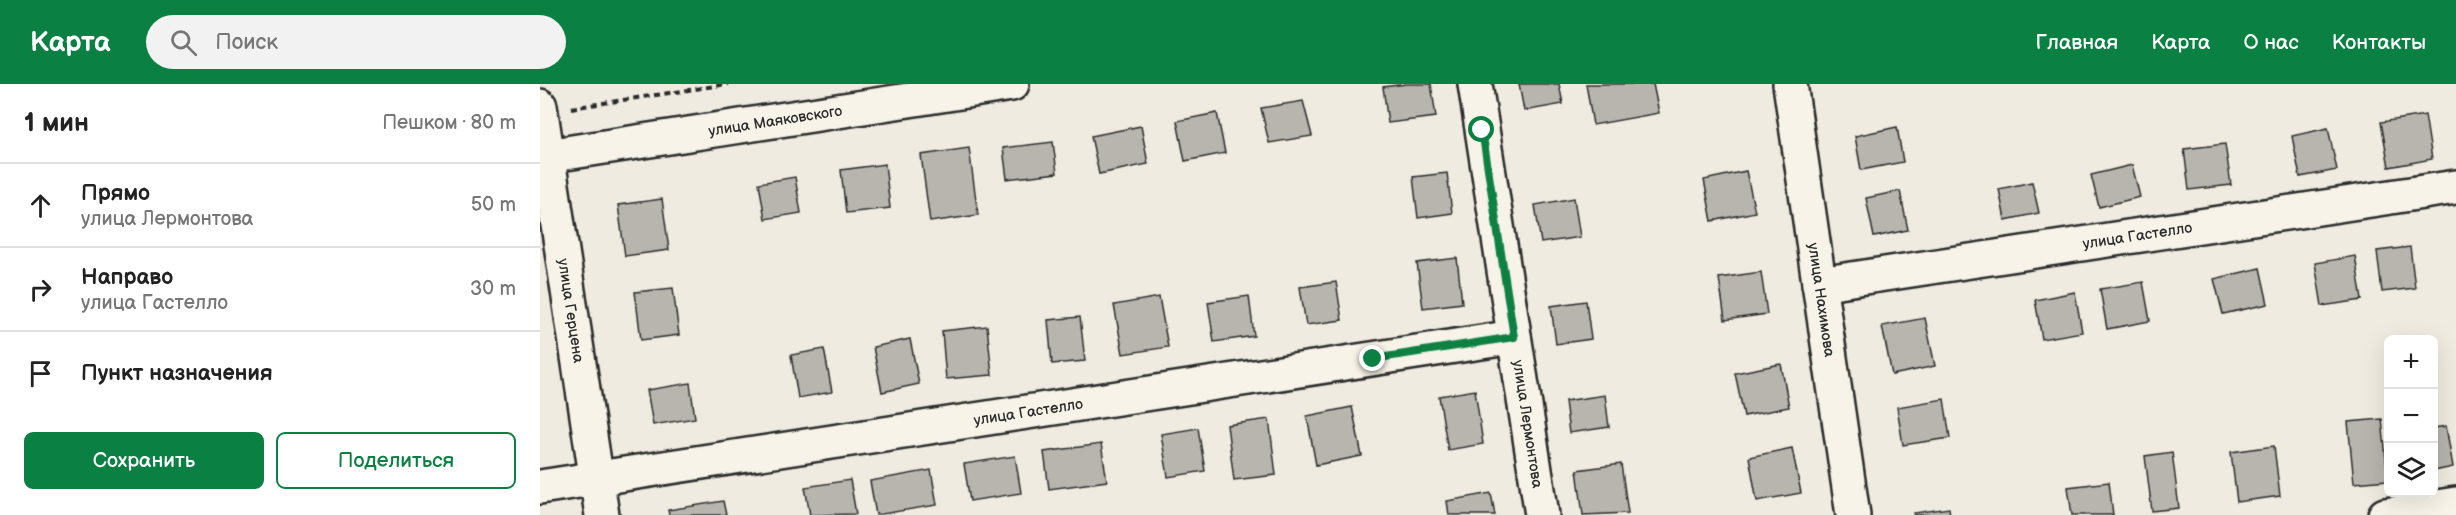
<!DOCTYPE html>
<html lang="ru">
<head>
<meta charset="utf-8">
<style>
	:root { --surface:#fff; --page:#f2f2f2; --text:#222; --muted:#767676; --line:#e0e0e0; --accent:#0b8043 }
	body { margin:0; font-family:"Balsamiq Sans",sans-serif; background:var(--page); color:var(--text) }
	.controls { position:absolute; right:18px; bottom:18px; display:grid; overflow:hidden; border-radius:9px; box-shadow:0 6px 24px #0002 }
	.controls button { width:54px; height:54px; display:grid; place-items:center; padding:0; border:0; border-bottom:2px solid var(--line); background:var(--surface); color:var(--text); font:30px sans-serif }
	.stop { position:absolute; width:18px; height:18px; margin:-14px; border:4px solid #0b8043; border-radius:50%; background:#fff }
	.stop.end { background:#0b8043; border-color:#fff; box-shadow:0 2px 6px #0008 }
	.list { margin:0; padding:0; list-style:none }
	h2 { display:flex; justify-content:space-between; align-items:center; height:78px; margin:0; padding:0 24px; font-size:26px }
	h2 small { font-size:20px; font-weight:400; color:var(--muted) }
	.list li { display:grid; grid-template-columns:39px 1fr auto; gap:18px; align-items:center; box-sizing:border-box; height:84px; padding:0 24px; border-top:2px solid var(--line) }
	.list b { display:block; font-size:22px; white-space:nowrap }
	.list p { margin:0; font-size:20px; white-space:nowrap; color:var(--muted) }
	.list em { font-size:20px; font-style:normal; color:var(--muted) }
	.actions { display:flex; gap:12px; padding:18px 24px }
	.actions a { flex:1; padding:14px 0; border:2px solid var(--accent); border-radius:9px; text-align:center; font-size:21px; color:var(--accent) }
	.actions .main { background:var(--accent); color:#fff }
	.icon { flex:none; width:33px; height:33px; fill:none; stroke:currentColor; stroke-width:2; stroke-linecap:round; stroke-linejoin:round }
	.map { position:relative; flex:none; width:1916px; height:431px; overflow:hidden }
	header { display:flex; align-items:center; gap:36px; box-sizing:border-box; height:84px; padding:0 30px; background:var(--accent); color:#fff }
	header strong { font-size:28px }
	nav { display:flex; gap:33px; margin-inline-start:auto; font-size:21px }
	.search { width:420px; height:54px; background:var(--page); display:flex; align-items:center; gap:15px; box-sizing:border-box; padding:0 21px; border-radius:33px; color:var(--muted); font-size:22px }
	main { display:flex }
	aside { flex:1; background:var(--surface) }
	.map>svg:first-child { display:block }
	.building { fill:#b8b5ae; stroke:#2b2b2b; stroke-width:1.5 }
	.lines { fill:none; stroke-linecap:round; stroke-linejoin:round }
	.minor-casing { stroke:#2b2b2b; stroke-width:38 }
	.path { stroke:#2b2b2b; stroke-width:4; stroke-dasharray:6 4.5; stroke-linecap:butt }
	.minor { stroke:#f7f3e8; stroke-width:33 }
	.route { stroke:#0b8043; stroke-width:8 }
	.labels { text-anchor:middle; stroke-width:5; stroke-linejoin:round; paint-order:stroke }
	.street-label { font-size:15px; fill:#2b2b2b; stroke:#f7f3e8 }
</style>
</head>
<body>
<header>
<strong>Карта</strong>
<div class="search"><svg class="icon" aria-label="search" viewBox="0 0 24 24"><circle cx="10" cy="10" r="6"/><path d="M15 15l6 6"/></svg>Поиск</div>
<nav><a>Главная</a><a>Карта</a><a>О нас</a><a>Контакты</a></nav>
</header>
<main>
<aside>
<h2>1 мин<small>Пешком · 80 m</small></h2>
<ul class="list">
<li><svg class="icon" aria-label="ahead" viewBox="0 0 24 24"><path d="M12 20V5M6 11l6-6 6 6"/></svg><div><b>Прямо</b><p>улица Лермонтова</p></div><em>50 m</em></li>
<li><svg class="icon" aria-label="right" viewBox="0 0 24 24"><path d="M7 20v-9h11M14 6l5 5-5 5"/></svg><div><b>Направо</b><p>улица Гастелло</p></div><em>30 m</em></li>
<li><svg class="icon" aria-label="arrive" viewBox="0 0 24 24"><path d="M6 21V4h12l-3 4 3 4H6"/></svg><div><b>Пункт назначения</b></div></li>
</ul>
<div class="actions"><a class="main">Сохранить</a><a>Поделиться</a></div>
</aside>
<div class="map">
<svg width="1916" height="431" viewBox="0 0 1916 431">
	<rect width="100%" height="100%" fill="#efebe0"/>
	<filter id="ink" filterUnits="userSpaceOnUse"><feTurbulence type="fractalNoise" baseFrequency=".0167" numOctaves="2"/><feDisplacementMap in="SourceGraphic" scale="12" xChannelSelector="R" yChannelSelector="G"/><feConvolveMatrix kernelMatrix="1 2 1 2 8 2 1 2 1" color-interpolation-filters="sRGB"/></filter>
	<g filter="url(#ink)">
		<!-- building -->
		<path class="building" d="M866,0h25l5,33 -48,6 -5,-36z
			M979,0h40l4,20 -39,7z
			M1046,0h67l6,29 -66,12z
			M763,17l9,35 -43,7 -8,-35z
			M677,29l8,40 -40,8 -8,-40z
			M1885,31l7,44 -43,8 -8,-45z
			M601,42l7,38 -49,10 -8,-38z
			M1357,43l6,35 -42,8 -6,-34z
			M1788,44l9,42 -37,7 -8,-41z
			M513,58l4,31 -50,6 -4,-31z
			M1685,60l6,41 -42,5 -5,-41z
			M429,64l9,67 -48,7 -9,-67z
			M345,80l5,44 -44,5 -5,-43z
			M1592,81l8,32 -41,10 -8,-32z
			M1206,87l9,41 -43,9 -8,-41z
			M907,89l5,40 -34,5 -5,-41z
			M255,93l6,36 -36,6 -6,-36z
			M1492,98l7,31 -34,7 -6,-31z
			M1360,107l8,39 -34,7 -8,-39z
			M1034,114l6,39 -39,6 -6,-38z
			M122,115l7,51 -44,6 -7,-51z
			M1870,163l5,41 -33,4 -5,-41z
			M1815,172l7,44 -40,6 -7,-43z
			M917,174l5,45 -39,5 -6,-45z
			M1720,184l8,36 -45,10 -9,-35z
			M1221,188l6,42 -42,6 -6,-42z
			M796,198l6,38 -36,5 -6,-38z
			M1603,198l7,39 -43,8 -7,-40z
			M133,204l6,47 -38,5 -6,-48z
			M1535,208l7,40 -40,7 -7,-39z
			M709,212l5,40 -40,6 -6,-40z
			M619,213l9,50 -45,7 -9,-49z
			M1046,217l5,38 -35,5 -5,-38z
			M540,233l5,44 -33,3 -4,-44z
			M1385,234l10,48 -43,9 -10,-49z
			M447,242l5,49 -46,4 -4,-48z
			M370,255l9,45 -37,8 -9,-45z
			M284,265l8,43 -34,6 -7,-43z
			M1241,280l8,43 -45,9 -9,-43z
			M150,299l5,35 -42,7 -6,-35z
			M935,306l8,54 -35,6 -9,-54z
			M1065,311l4,32 -40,6 -4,-32z
			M1404,315l6,39 -47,7 -6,-38z
			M812,323l10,49 -46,9 -9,-49z
			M729,335l7,56 -42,5 -7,-55z
			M1842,335l6,61 -34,3 -6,-61z
			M1906,342l7,41 -19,4v-43z
			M658,344l7,43 -37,6 -7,-43z
			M561,360l6,37 -58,8 -5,-37z
			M1734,362l6,50 -43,6 -6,-50z
			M1252,364l9,45 -44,8 -8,-44z
			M1632,368l7,56 -27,3 -7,-55z
			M475,372l6,37 -51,8 -6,-37z
			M1081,380l7,49 -45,2 -6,-45z
			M391,386l6,35 -61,10 -6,-34z
			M310,396l6,34 -46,1 -5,-28z
			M1569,398l4,33h-41l-4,-28z
			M951,409l4,22h-46l-2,-14z
			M183,417l3,14h-57l-1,-5z
			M1409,424l1,7h-35l-1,-2z"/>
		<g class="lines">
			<!-- minor casing -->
			<g class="minor-casing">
				<g id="minor">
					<path id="s1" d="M935,0l67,431"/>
					<path id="s2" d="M1250,0l63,431"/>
					<path id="s3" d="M0,22l62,409"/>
					<path id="s4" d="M0,73l472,-73"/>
					<path id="s5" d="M1279,200l637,-97"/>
					<path id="s6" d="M0,403l974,-150"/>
					<path d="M1845,431l71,-11"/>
				</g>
			</g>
			<!-- path -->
			<path class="path" d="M31,24l157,-24"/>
			<!-- minor -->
			<use href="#minor" class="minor"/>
		</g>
	</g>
	<g class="lines" filter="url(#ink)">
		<!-- route -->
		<path class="route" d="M833,275l141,-22 -32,-207"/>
	</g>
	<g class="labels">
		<!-- street labels -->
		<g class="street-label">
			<text dy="5" stroke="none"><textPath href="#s4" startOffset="238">улица Маяковского</textPath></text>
			<text dy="5" stroke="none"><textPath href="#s5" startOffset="322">улица Гастелло</textPath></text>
			<text dy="5" stroke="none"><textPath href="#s2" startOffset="218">улица Нахимова</textPath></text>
			<text dy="5" stroke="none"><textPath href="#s3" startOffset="207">улица Герцена</textPath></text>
			<text dy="5" stroke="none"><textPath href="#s6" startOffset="494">улица Гастелло</textPath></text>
			<text dy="5" stroke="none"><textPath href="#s1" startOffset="344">улица Лермонтова</textPath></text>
		</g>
	</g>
</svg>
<div class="controls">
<button>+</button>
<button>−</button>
<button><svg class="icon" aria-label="layers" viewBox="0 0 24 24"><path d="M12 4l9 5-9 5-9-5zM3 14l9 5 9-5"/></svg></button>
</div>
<div class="stop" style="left:942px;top:46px"></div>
<div class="stop end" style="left:833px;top:275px"></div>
</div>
</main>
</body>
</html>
